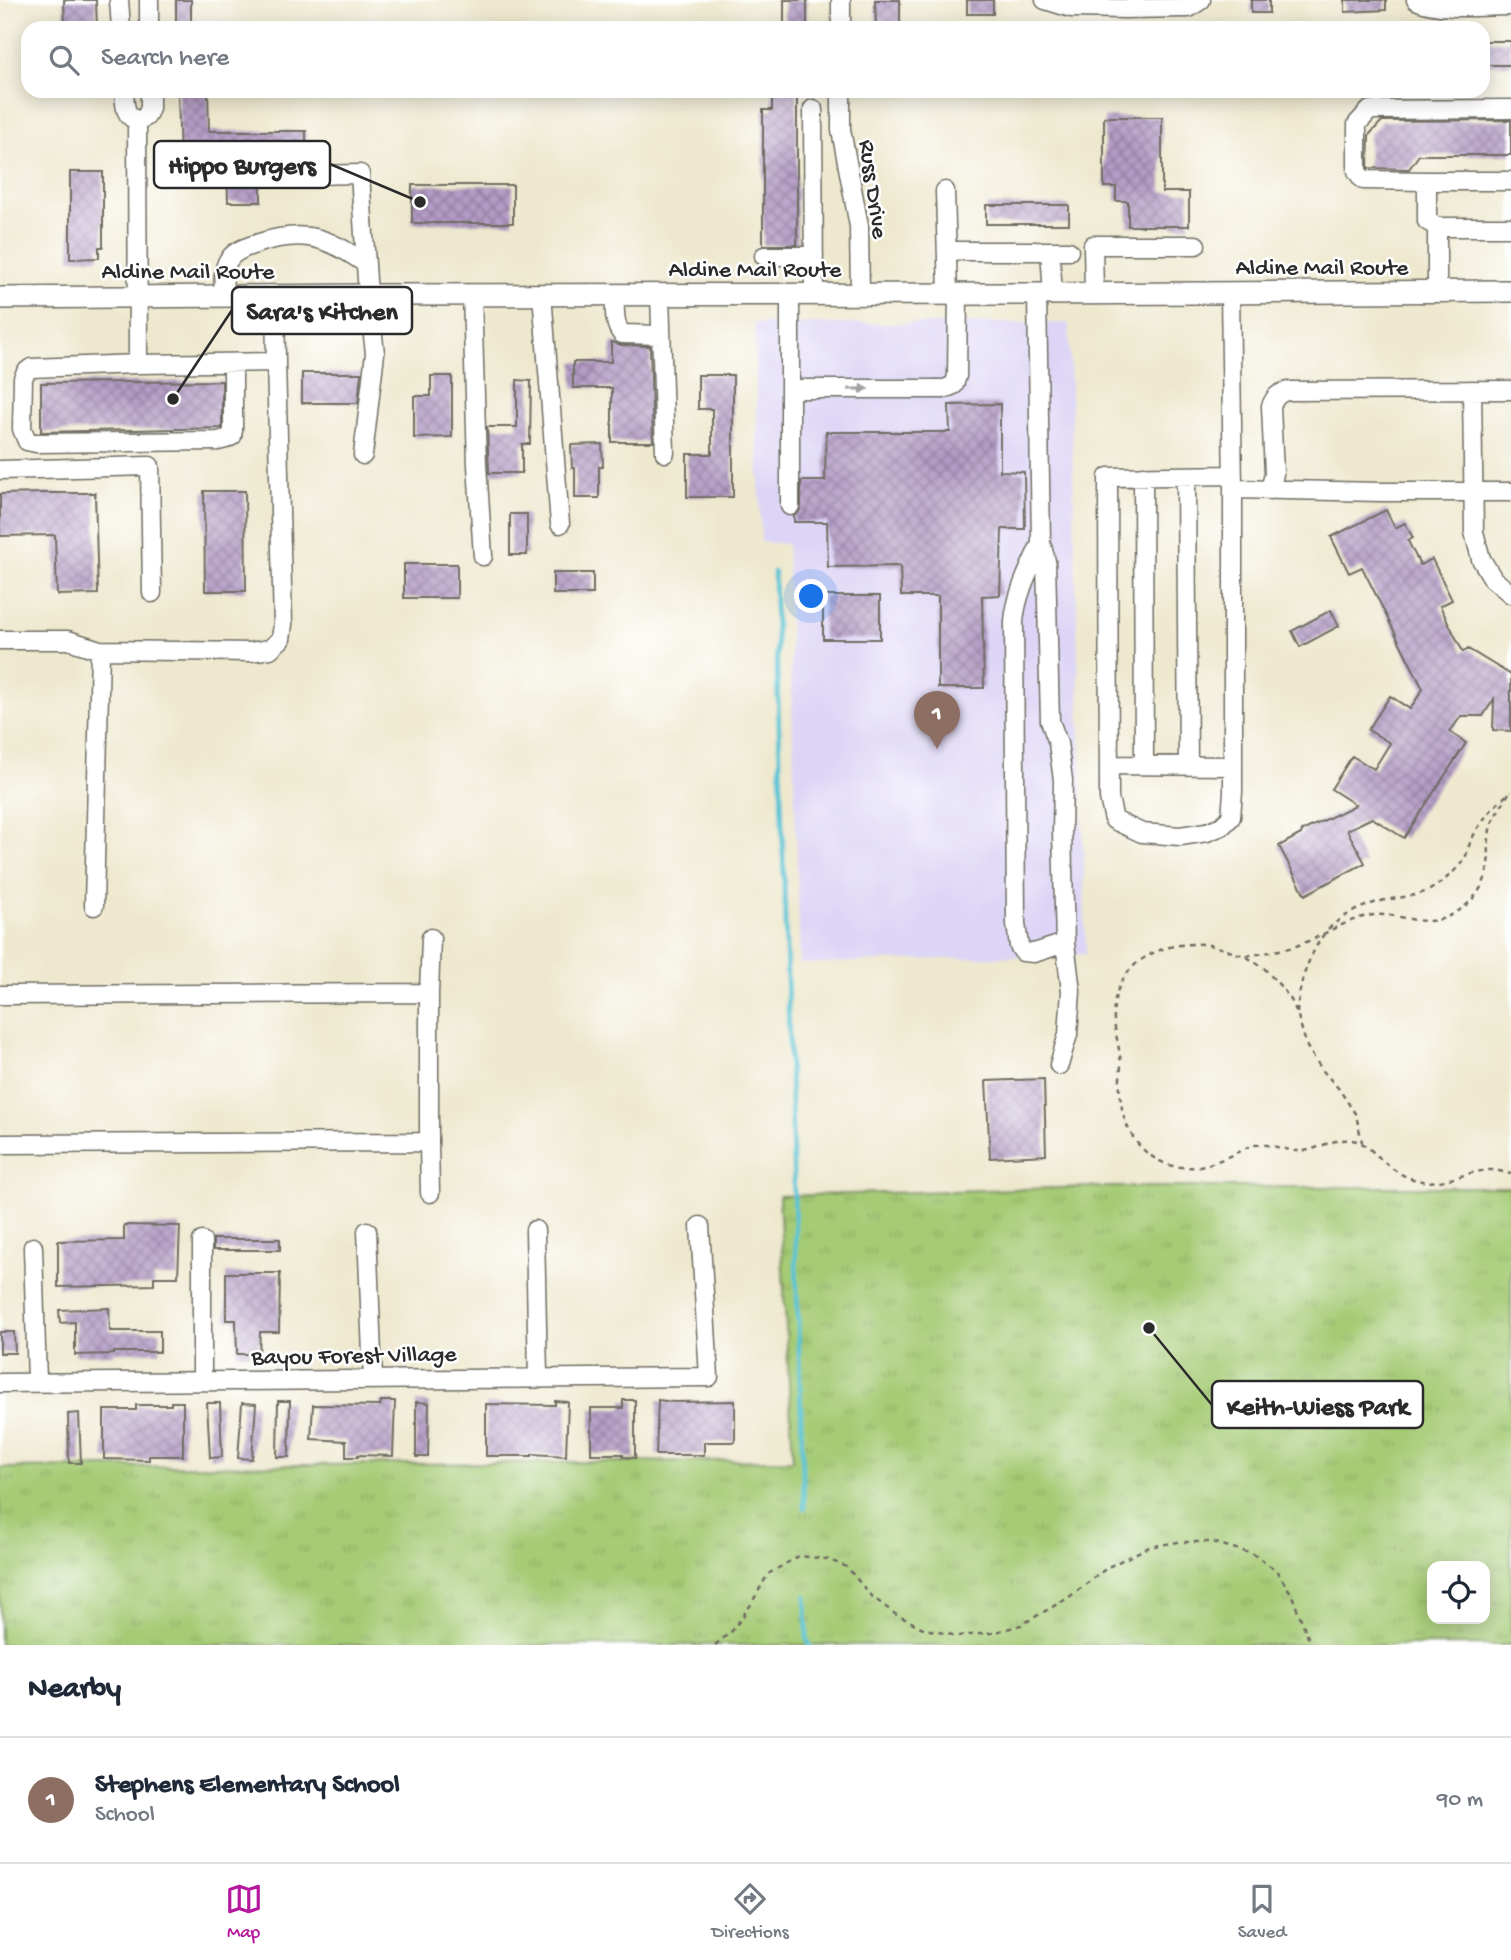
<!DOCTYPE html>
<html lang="en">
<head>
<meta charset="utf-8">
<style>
	:root { --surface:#fff; --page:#f2f2f3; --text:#1f2937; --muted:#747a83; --line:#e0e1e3; --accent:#b5179e }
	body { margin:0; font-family:"Gochi Hand",sans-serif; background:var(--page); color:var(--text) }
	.controls { position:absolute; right:21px; bottom:21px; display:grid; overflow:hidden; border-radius:14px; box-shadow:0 4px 18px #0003 }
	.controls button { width:63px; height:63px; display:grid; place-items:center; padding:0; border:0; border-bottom:2px solid var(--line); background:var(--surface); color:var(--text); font:35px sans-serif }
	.you { position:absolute; left:812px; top:597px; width:24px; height:24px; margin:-18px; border:5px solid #fff; border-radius:50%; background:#1a73e8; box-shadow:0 0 0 10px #1a73e833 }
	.badge { display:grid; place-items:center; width:46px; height:46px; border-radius:50%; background:var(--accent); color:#fff; font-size:23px; font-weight:700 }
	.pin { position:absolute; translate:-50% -58px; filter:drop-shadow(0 2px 4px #0008) }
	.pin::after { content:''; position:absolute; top:37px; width:24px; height:21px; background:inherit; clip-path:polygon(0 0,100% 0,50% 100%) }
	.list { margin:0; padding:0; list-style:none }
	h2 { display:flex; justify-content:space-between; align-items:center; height:91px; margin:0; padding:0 28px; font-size:30px }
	h2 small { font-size:23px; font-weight:400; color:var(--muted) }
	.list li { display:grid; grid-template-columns:46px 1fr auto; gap:21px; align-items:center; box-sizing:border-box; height:126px; padding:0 28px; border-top:2px solid var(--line) }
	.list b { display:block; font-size:26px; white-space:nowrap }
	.list p { margin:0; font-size:23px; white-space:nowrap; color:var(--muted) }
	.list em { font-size:23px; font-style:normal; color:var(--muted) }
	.icon { flex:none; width:38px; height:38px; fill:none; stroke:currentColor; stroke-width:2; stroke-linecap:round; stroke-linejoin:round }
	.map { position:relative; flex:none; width:1511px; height:1645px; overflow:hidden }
	.search { position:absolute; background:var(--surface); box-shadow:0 4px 18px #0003; left:21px; right:21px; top:21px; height:77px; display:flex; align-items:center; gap:18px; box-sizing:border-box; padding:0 24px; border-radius:21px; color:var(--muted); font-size:26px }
	.sheet { height:217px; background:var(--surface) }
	nav { display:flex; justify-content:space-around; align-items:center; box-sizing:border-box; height:98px; border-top:2px solid var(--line); background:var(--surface); font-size:19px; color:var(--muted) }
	nav a { display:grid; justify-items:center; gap:4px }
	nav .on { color:var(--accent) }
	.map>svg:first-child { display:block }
	.built { fill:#ddd5f6 }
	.park { fill:url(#park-tufts); stroke:#687b50; stroke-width:2; fill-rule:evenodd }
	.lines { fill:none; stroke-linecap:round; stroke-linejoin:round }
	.stream { stroke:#5ac4d6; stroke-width:4.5 }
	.building { fill:url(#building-cross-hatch) }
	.minor-casing { stroke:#6f6d64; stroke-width:21 }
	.major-casing { stroke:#6f6d64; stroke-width:24 }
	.path { stroke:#6f6d64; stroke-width:2.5; stroke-dasharray:5 5; stroke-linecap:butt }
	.minor { stroke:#fff; stroke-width:18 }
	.major { stroke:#fff; stroke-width:21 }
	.oneway { fill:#a0a0a0 }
	.labels { text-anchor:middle; stroke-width:5; stroke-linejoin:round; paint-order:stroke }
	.street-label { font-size:24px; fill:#2b2b2b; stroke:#fff }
	.leader { fill:none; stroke:#2b2b2b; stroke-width:2.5 }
	.callout-dot { fill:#2b2b2b; stroke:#fff; stroke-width:2.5 }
	.callout { fill:#fff; stroke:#2b2b2b; stroke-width:2.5 }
	.callout-label { font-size:26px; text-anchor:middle; font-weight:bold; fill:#2b2b2b }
</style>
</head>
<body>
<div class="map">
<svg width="1511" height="1645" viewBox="0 0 1511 1645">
	<defs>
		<pattern id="park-tufts" width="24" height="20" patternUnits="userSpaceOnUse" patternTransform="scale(1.75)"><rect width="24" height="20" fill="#a5cb75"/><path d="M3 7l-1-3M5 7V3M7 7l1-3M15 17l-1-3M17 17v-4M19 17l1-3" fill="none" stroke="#8eae65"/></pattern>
		<pattern id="building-cross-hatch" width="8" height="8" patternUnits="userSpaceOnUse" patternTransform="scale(1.75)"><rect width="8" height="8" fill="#b39bc5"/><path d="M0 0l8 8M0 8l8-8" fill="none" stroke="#927fa0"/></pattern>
	</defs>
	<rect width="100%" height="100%" fill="#fff"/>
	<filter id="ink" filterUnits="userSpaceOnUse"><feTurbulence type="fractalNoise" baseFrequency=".0143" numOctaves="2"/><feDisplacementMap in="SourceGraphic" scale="14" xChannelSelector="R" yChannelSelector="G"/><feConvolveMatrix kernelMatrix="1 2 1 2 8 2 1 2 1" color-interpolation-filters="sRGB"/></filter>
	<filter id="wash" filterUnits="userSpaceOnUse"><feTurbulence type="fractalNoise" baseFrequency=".00686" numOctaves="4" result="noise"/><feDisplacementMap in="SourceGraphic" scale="28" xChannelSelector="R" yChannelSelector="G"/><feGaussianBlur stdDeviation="1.57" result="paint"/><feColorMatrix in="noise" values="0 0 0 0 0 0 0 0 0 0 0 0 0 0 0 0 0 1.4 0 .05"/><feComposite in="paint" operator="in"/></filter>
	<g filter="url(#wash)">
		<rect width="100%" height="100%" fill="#eee8ce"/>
		<!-- built -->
		<path class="built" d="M1069,323l17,631 -286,10 -13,-420 -26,-2 -7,-218z"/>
		<!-- park -->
		<path class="park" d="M1093,1187h418v458h-1511v-177l793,-8 -14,-264zM1432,1566h53v53h-53z"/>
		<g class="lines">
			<!-- stream -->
			<path class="stream" d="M774,572l30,936
				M806,1596l1,44 3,5"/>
		</g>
		<g id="blocks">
			<!-- building -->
			<path class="building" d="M64,0h32l1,28h-32z
				M176,0h15v28h-15z
				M784,0h23v28h-23z
				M875,0h25v28h-24z
				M967,0h26v14h-26z
				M1251,0h18v13h-18z
				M1345,0h41v10l-41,2z
				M1483,41h28v24h-28z
				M178,91h30l1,40h97v33l-45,2v36h-33l-1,-43 -47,2z
				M772,91h25v154h-34v-135h9z
				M1104,117h58v75h27v34h-61v-25h-12v-14h-12z
				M1511,120v35h-92l-10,14 -41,-1 1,-33 13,-14z
				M70,172h33v75h-4v11l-29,1z
				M412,185h101v38h-101z
				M986,205h83v19h-83z
				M611,342l11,3 28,1 3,96h-41v-54h-39v-26h38z
				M302,373h59l-3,30h-56z
				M698,375h35v122h-46v-43h25v-45h-14z
				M431,376h21v61l-38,1v-42h17z
				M517,380l14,1 -1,63h-8v29h-33l-2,-46h30z
				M222,381v47l-181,4v-49z
				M1000,404v67l24,1 1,57h-23l-2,66 -18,1 2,92h-46v-92h-37l-1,-30 -72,1 -1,-45h-33v-6l5,-4 2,-5v-26h24l1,-49h124l-1,-27z
				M602,444l1,23h-4v31h-24v-30h-3l-1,-23z
				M204,491h41l1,100h-41z
				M46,493h49l3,101 -41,1 -2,-60 -55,1v-42z
				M1386,510l9,18 10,-5 8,15 -5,3 12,24 12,-6 20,41 -12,6 23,46 5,-3 43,26v56l-18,-1 1,-31 -11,17h-22l-11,16 16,11 -62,95 -32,-20 -25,12 18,33 -60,32 -26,-49 22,-12 1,-3 54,-26 -25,-16 21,-33 22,13 16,-26 -22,-13 22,-34 20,13 13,-20 -61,-122 -13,6 -18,-36z
				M510,514h17v41h-17z
				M404,564h53v34h-53z
				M553,573h40v21h-40z
				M823,596h57v43h-57z
				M1331,610l8,16 -39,21 -8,-16z
				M1044,1079l2,76 -56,3 -4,-77z
				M124,1225l56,1 -2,51h-24v8l-96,2v-46l66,-1z
				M213,1239h67v11h-67z
				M226,1273h54l-1,59h-19l-1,22h-22l-1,-34h-10z
				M109,1308l1,23h50v21h-46v2l-39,1v-33l-15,1 -1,-13z
				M0,1332h14l1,21h-15z
				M623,1400h12v58l-12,-1v-3h-32v-46h32z
				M658,1400l16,2 61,-1v41h-31v13h-48z
				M278,1401h12l-1,56h-12z
				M381,1401h14l-2,55 -35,-1v2h-12v-16l-35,-2 2,-34 67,1z
				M555,1401l13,1 -2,54 -34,-2v2h-46v-52l69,1z
				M171,1402h12v54h-34v4l-45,-1v-49h32v-5h35z
				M416,1402l13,1 -1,54h-12z
				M207,1403h13l2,54 -12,1z
				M242,1403l14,1 -4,55 -14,-1z
				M79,1413l2,50h-12l-1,-49z"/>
		</g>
	</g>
	<g filter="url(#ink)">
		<use href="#blocks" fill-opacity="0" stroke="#6f6d64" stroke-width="2"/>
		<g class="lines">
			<!-- minor casing -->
			<g class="minor-casing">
				<path id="minor" d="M119,0l2,28
					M149,0v28
					M841,0v28
					M1045,0l26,8 54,1 64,-1 12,-8
					M1416,0c22,11 69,6 95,6
					M124,91c1,14 0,24 13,30
					M841,91v39l18,96 1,68
					M813,109l1,185
					M137,121l1,243 138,-2 -1,-67
					M137,121l9,-4 4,-9v-17
					M309,175l51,-1 8,121 7,58 -12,102
					M1427,181l-64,-1 -6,-9v-47l13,-14 141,-1
					M945,191l3,103
					M1437,227h74
					M947,251h122
					M1050,251l3,43
					M764,256h50
					M1437,291v-64l-10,-6v-40h84
					M1094,293l-1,-48h103
					M1230,293l3,196 149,3h129
					M472,294l5,171 6,91
					M542,294l18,230
					M615,294c0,13 -2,30 7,40l39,1
					M660,294l5,159
					M790,294v212
					M1037,294l4,249
					M223,296c1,-11 -1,-29 7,-38 6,-8 19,-12 29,-15 45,-14 69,-6 107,21
					M138,364l-107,4 -5,4 -3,6 -1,51 5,12 9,2 182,-2 8,-2 6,-3 1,-6v-67
					M790,389h154l10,-4 3,-9 1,-82
					M1472,390l2,142 7,27 12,20 18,15
					M0,470l150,-4 2,127
					M1233,475l-125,2 1,321 5,22 28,13 38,3 27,-4 15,-6 9,-9 2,-25v-303
					M1143,476l1,289
					M1186,476l2,290
					M1270,490l4,-16 -3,-68c4,-9 7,-13 17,-15l223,-1
					M1041,543l5,18 4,160 8,22 5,37 -1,52 3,111 -31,10 -11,-1 -4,-6 -3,-22 -2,-302c2,-28 16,-54 27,-79z
					M0,640h68l32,10 150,2 20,-3 11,-10 2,-15 -7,-262
					M1109,765l124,1
					M94,906l6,-256
					M429,993l2,-55
					M0,995l429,-2v149l-429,2
					M1059,1065l9,-31 3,-43 -6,-48
					M429,1142l1,51
					M535,1230l3,147
					M367,1231l6,148
					M202,1241v139
					M33,1247l4,135
					M0,1383l709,-6 -9,-151"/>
			</g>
			<!-- major casing -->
			<g class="major-casing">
				<path id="major" d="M0,298l368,-3 669,-1 474,-3"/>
			</g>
			<!-- path -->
			<path class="path" d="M1509,793c-6,11 -14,22 -18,33 -4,13 -1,25 -3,38 -1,21 -16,40 -35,50 -28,16 -49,-1 -78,1 -29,3 -52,22 -79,31 -8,3 -18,4 -26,6 -8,1 -19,4 -27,3 -14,-3 -26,-10 -41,-11 -40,-2 -82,17 -88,61 -2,20 5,38 7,58 0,9 -2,18 -1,27 1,31 13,60 44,73 25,10 49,1 72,-10 6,-3 12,-7 19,-8 15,-2 28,5 42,6 20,2 38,-18 63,-9 4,2 8,6 12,9 15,14 29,27 50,30 25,4 48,-12 73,-11 5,1 11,3 16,4
				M1328,929c18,-16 39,-26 63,-30 15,-3 29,-3 42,-11 11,-7 25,-19 32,-30 2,-4 3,-10 5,-15 9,-20 24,-39 41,-51
				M1247,957l17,11 18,20 9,12 6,13 10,34 16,24 16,18 17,26 6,27
				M1297,1013c2,-29 10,-54 27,-79
				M715,1645l17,-14 18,-25 18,-32 31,-18 28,3 20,8 23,28 25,19 30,15 33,7 34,-3 29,-8 47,-27 40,-31 41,-20 29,-5h34l41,12 23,16 15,23 20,52"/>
			<!-- minor -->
			<use href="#minor" class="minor"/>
			<!-- major -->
			<use href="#major" class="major"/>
		</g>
		<!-- one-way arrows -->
		<defs><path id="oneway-solid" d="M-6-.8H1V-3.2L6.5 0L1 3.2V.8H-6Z" transform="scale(1.75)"/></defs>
		<use class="oneway" href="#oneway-solid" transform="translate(858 389)"/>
	</g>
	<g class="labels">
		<!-- street labels -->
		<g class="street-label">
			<text transform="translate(875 189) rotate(82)" y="8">Russ Drive</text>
			<text x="1322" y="274">Aldine Mail Route</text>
			<text x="755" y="276">Aldine Mail Route</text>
			<text x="188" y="278">Aldine Mail Route</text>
			<text transform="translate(354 1354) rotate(-1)" y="8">Bayou Forest Village</text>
		</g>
	</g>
	<!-- callouts -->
	<path class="leader" d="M420 202L330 164M173 399L232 310M1149 1328L1212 1405"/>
	<g class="callout-dot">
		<circle cx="420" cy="202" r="7"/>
		<circle cx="173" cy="399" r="7"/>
		<circle cx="1149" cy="1328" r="7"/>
	</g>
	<g class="callout">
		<rect x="154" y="141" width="176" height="47" rx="7"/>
		<rect x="232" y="287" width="180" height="47" rx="7"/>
		<rect x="1212" y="1381" width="211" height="47" rx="7"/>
	</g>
	<g class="callout-label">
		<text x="242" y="173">Hippo Burgers</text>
		<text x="322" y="319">Sara's Kitchen</text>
		<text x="1318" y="1414">Keith-Wiess Park</text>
	</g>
</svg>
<div class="controls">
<button><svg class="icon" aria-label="locate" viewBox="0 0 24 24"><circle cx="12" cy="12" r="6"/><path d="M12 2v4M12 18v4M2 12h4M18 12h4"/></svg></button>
</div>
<div class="you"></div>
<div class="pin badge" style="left:937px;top:749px;background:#8d6e63">1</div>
<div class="search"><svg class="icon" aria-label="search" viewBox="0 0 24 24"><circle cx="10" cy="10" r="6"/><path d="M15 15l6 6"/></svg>Search here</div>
</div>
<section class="sheet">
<h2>Nearby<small></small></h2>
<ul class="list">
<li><span class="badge" style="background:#8d6e63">1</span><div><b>Stephens Elementary School</b><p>School</p></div><em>90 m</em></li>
</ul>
</section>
<nav>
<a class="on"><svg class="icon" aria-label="map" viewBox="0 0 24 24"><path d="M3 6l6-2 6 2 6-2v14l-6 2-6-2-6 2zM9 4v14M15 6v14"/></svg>Map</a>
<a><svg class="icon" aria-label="directions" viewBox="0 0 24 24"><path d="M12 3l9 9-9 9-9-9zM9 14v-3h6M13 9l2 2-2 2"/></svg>Directions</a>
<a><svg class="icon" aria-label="saved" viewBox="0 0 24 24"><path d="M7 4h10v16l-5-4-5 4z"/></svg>Saved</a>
</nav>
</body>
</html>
